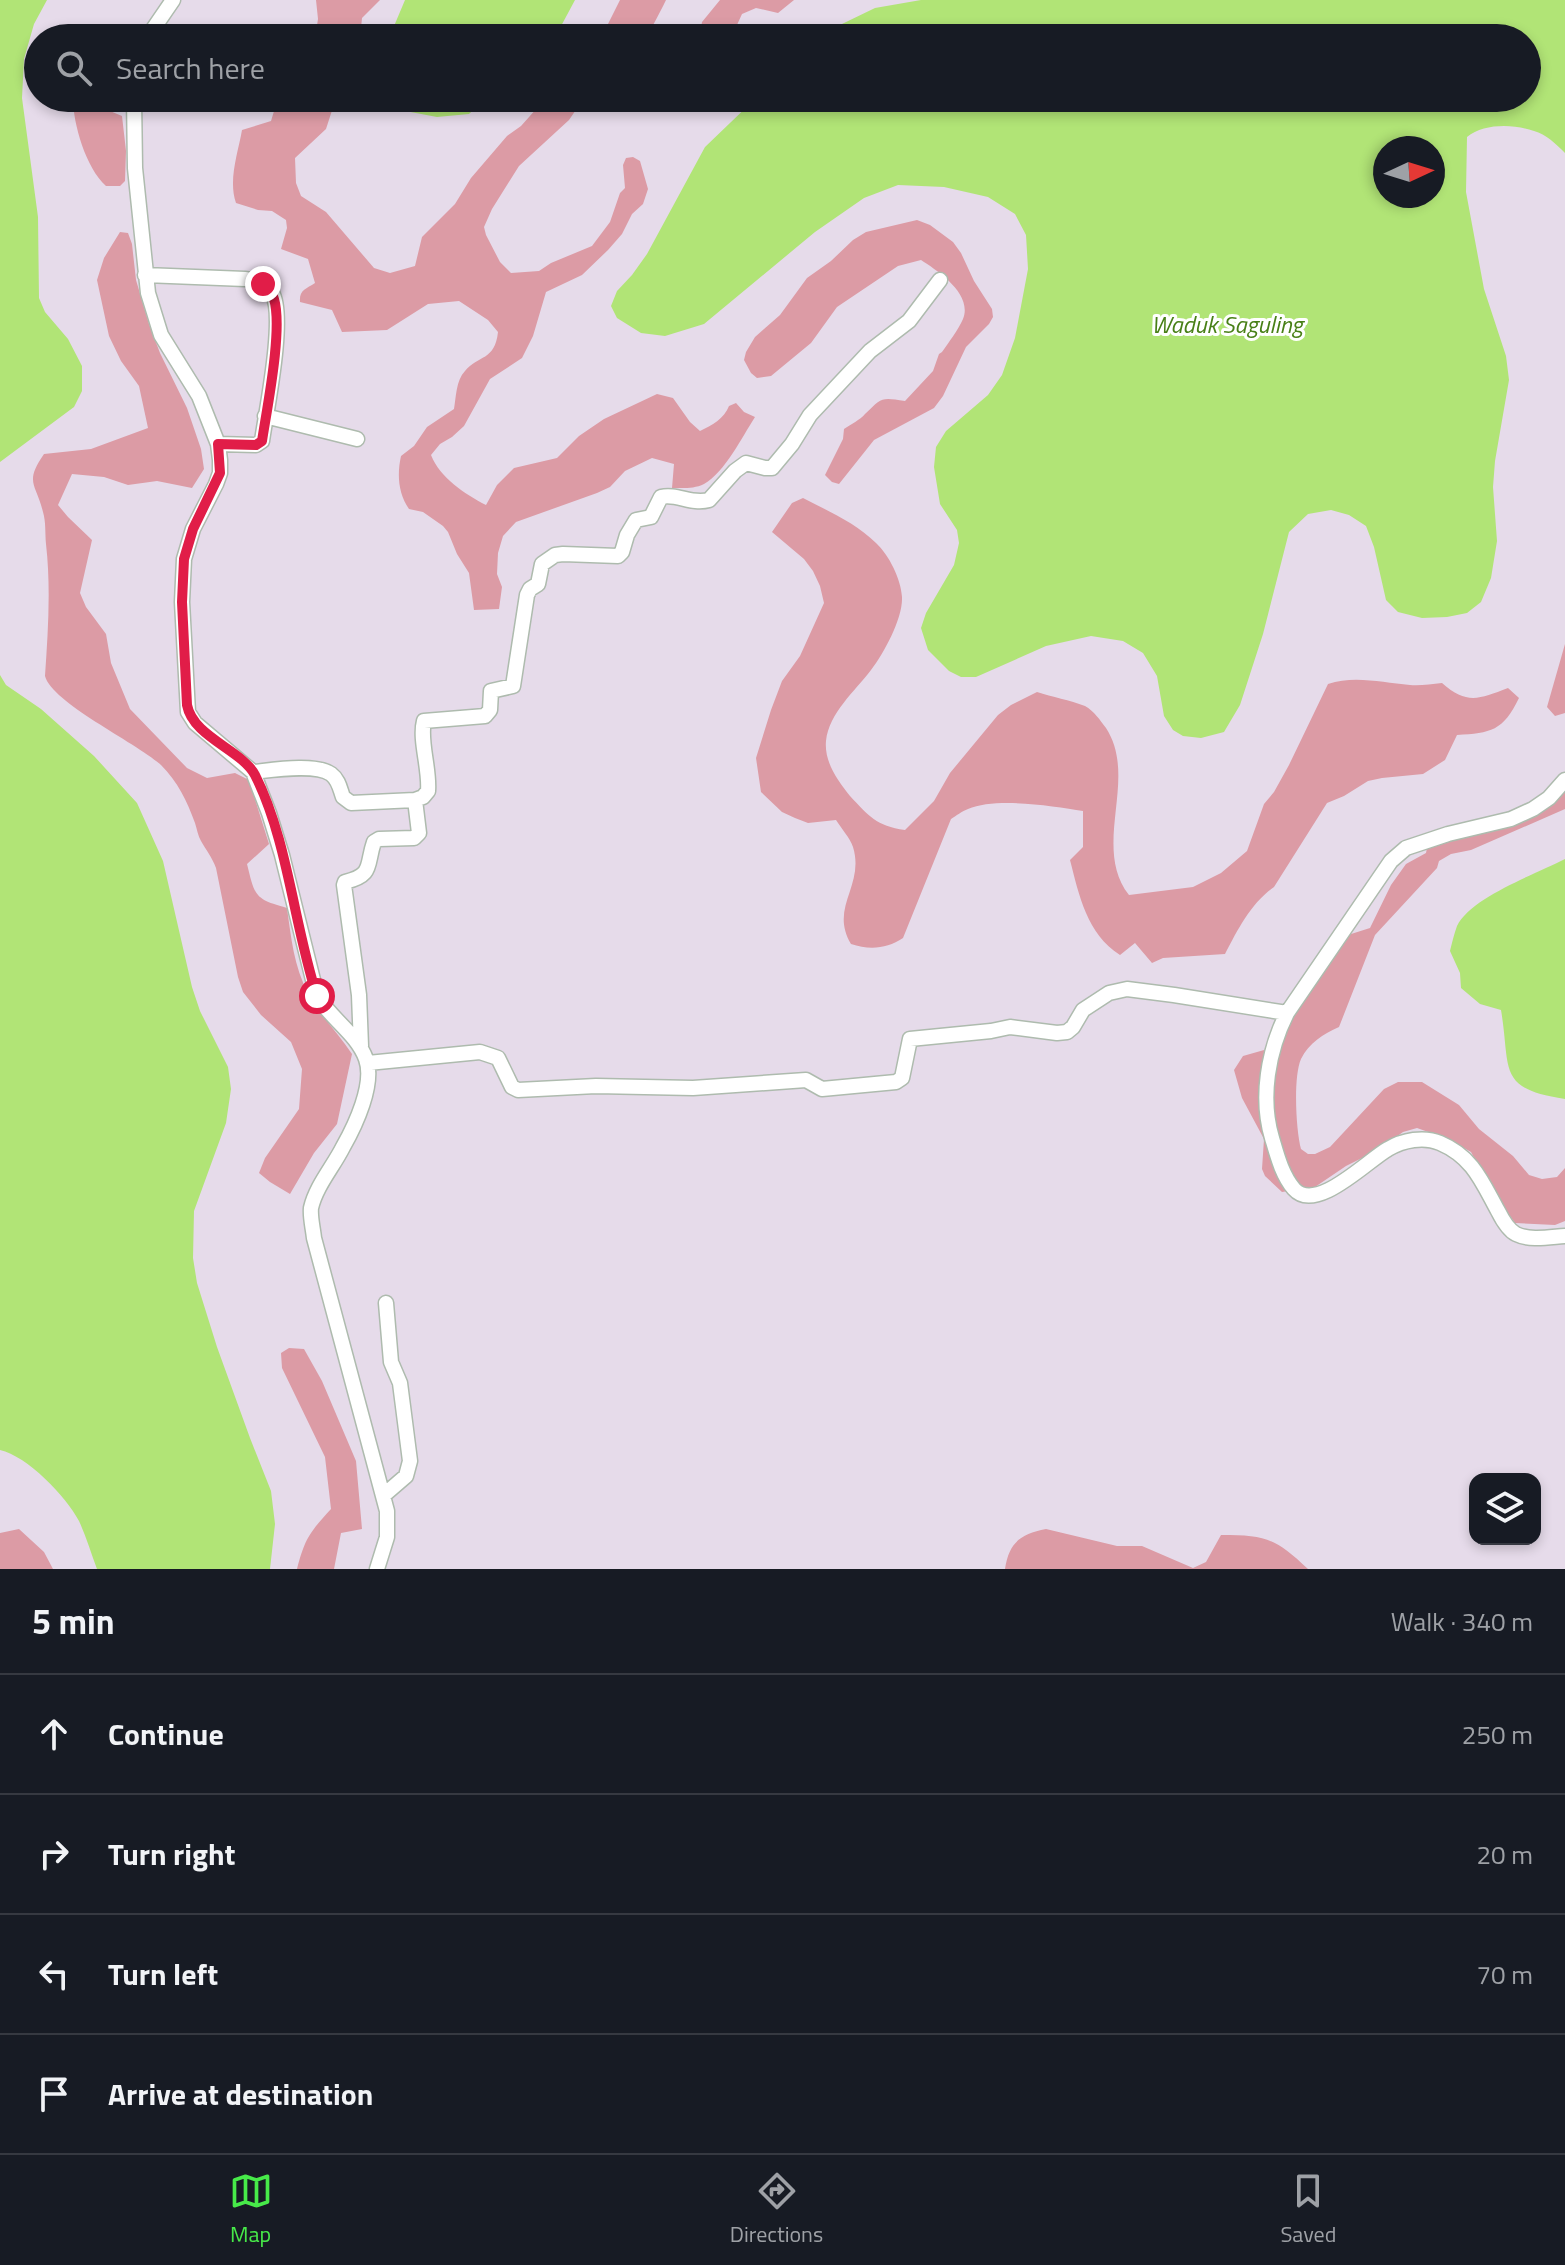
<!DOCTYPE html>
<html lang="en">
<head>
<meta charset="utf-8">
<style>
	:root { --surface:#171b24; --page:#20242c; --text:#f1f3f6; --muted:#9ea1a6; --line:#363941; --accent:#47ea49 }
	body { margin:0; font-family:"Titillium Web",sans-serif; background:var(--page); color:var(--text) }
	.controls { position:absolute; right:24px; bottom:24px; display:grid; overflow:hidden; border-radius:16px; box-shadow:0 4px 12px #0003 }
	.controls button { width:72px; height:72px; display:grid; place-items:center; padding:0; border:0; border-bottom:2px solid var(--line); background:var(--surface); color:var(--text); font:40px sans-serif }
	.compass { position:absolute; left:1373px; top:136px; width:72px; height:72px; border-radius:50%; background:var(--surface); box-shadow:0 4px 12px #0003; rotate:86deg }
	.stop { position:absolute; width:24px; height:24px; margin:-18px; border:6px solid #e11d48; border-radius:50%; background:#fff }
	.stop.end { background:#e11d48; border-color:#fff; box-shadow:0 2px 8px #0008 }
	.list { margin:0; padding:0; list-style:none }
	h2 { display:flex; justify-content:space-between; align-items:center; height:104px; margin:0; padding:0 32px; font-size:34px }
	h2 small { font-size:26px; font-weight:400; color:var(--muted) }
	.list li { display:grid; grid-template-columns:52px 1fr auto; gap:24px; align-items:center; box-sizing:border-box; height:120px; padding:0 32px; border-top:2px solid var(--line) }
	.list b { display:block; font-size:30px; white-space:nowrap }
	.list em { font-size:26px; font-style:normal; color:var(--muted) }
	.icon { flex:none; width:44px; height:44px; fill:none; stroke:currentColor; stroke-width:2; stroke-linecap:round; stroke-linejoin:round }
	.map { position:relative; flex:none; width:1565px; height:1569px; overflow:hidden }
	.search { position:absolute; background:var(--surface); box-shadow:0 4px 12px #0003; left:24px; right:24px; top:24px; height:88px; display:flex; align-items:center; gap:20px; box-sizing:border-box; padding:0 28px; border-radius:44px; color:var(--muted); font-size:30px }
	.sheet { height:584px; background:var(--surface) }
	nav { display:flex; justify-content:space-around; align-items:center; box-sizing:border-box; height:112px; border-top:2px solid var(--line); background:var(--surface); font-size:22px; color:var(--muted) }
	nav a { display:grid; justify-items:center; gap:4px }
	nav .on { color:var(--accent) }
	.map>svg:first-child { display:block }
	.green { fill:#dc9ba5 }
	.water { fill:#b1e476; fill-rule:evenodd }
	.lines { fill:none; stroke-linecap:round; stroke-linejoin:round }
	.minor-casing { stroke:#aebbae; stroke-width:17 }
	.minor { stroke:#fff; stroke-width:14 }
	.route { stroke:#e11d48; stroke-width:10 }
	.labels { text-anchor:middle; stroke-width:6; stroke-linejoin:round; paint-order:stroke }
	.water-label { font-size:24px; font-style:italic; fill:#488017; stroke:#fff }
</style>
</head>
<body>
<div class="map">
<svg width="1565" height="1569" viewBox="0 0 1565 1569">
	<rect width="100%" height="100%" fill="#e6dbea"/>
	<!-- green -->
	<path class="green" d="M316,0h64l-18,18 -2,20h-45l3,-19z
		M620,0h46c-22,44 -17,38 -65,38z
		M720,0h74l-16,13 -22,-5 -14,6 -11,24h-32l3,-16z
		M73,98h32l5,13 12,5 4,35 -1,30 -5,5h-14c-20,-18 -33,-62 -33,-88z
		M278,98h58l-10,31 -31,29 1,25 5,13 25,16 48,56 16,5 25,-7 7,-29 33,-33 16,-26 36,-42 14,-10 25,-28h38l-15,22 -50,46 -27,43 -8,18 2,8 14,27 11,11 28,-2 12,-8 41,-17 18,-24 10,-29 5,-5 -2,-23 3,-7 7,-1 7,4 8,28 -5,15 -11,10 -10,20 -14,16 -26,25 -36,17 -13,44 -11,22 -32,21 -26,47 -12,11 -12,7 -9,11c9,23 34,39 55,50l11,-20 17,-17 43,-10 22,-22 25,-17 53,-25 16,4 17,24 10,9c12,-6 24,-12 29,-25l7,-3 8,9 11,5c-13,20 -30,55 -51,67 -10,5 -21,4 -32,4l2,-24 -22,-6 -27,13 -15,16 -13,6 -81,29 -13,14 -5,17 -1,21 5,13 -3,22 -25,1 -5,-37 -12,-19 -9,-22 -5,-6 -20,-14 -14,-3c-11,-16 -12,-35 -8,-53l13,-10 13,-19 27,-18c2,-11 2,-29 11,-38 13,-16 30,-10 33,-39l-10,-12 -29,-19 -31,3 -41,26 -45,2 -10,-22 -32,-8c-1,-12 6,-13 15,-19l-7,-24 -27,-10 6,-21 -1,-8 -14,-9 -14,-1 -22,-7c-8,-23 2,-50 6,-73l29,-9z
		M917,220l13,5 23,17 8,11 13,28 18,28 1,8 -4,7 -23,23 -23,49 -9,12 -60,32 -35,44 -7,-2 -7,-7 18,-36 1,-10c7,-5 16,-9 21,-15 17,-16 15,-17 40,-13l28,-30 6,-17 3,-2c7,-10 16,-22 21,-33 10,-25 -25,-48 -42,-59l-23,6 -61,41 -26,36 -40,33 -14,2 -6,-5 -7,-13 2,-8 9,-15 25,-22 27,-37 24,-17 22,-21 13,-8z
		M120,232l8,1 4,11 4,36 13,44 11,29 27,55 14,41 3,20 -12,19 -35,-7 -29,4 -24,-8 -32,-3 -14,31 10,12 24,23 -12,53 6,14 20,27 5,29 19,46 57,59 20,10 28,-5 14,7 20,64 -22,20c8,32 7,35 40,44 4,29 7,59 21,85 12,22 30,40 44,61l-15,70 -23,29 -24,41 -20,-12 -11,-9 6,-15 34,-49 3,-40 -11,-27 -30,-27 -18,-23 -5,-15 -22,-109c-4,-11 -10,-18 -15,-27 -3,-5 -4,-12 -6,-18 -8,-22 -17,-41 -34,-58 -24,-22 -109,-62 -116,-89 3,-44 6,-88 1,-132 -1,-11 0,-22 -3,-32 -7,-29 -19,-29 1,-58l47,-5 57,-21 -9,-42 -18,-25 -12,-25 -12,-56 7,-22z
		M803,498c25,13 53,25 73,45 13,12 25,36 26,54 1,21 -18,56 -31,73 -16,21 -42,43 -45,71 -2,21 12,40 24,55 19,20 26,30 55,34l29,-29 16,-28 48,-58 13,-10 26,-13c15,5 33,8 48,14 9,5 15,14 21,22 33,51 -15,118 23,167l64,-8 28,-14 26,-22 17,-47 10,-12 15,-27 39,-81c27,-9 55,-1 82,1 10,1 21,-1 32,-2 25,22 37,16 66,5l11,10c-16,33 -28,35 -62,37l-12,25 -22,14 -41,4 -14,3 -24,15 -17,7 -53,84c-23,16 -36,42 -49,67l-62,4 -11,5 -17,-20 -15,12c-33,-21 -41,-60 -50,-95l13,-13v-36c-30,-5 -87,-14 -115,-2 -6,2 -12,7 -17,10l-48,119c-16,11 -34,12 -52,6 -22,-37 14,-58 2,-97 -3,-9 -12,-19 -17,-27l-28,3 -13,-5 -13,-6 -21,-20 -5,-34 15,-48 11,-29 18,-25 24,-53 -4,-17 -7,-15 -9,-12 -32,-27 20,-29z
		M1565,644v69l-10,3 -8,-9z
		M1565,791v18l-94,41 -20,4 -12,7 -2,7 -62,67 -36,92c-16,7 -30,16 -38,32 -8,18 -5,72 0,90l7,5h7l15,-7 54,-58 14,-7h24l37,23 20,24 34,27 16,19 13,4 15,-2 8,-9v53l-10,4 -40,-2 -23,-32 -21,-39 -23,-13 -31,-11 -14,4 -25,18 -32,16 -31,21 -33,5 -17,-16 -3,-7 2,-30 -22,-41 -8,-28 9,-14 39,-11 8,-20 -5,-23 44,-61 41,-13 21,-43 15,-21 20,-11 1,-5 120,-41z
		M289,1348l15,1 18,32 34,80 6,68 -21,4 -7,36h-37c8,-31 13,-37 34,-60l-6,-52 -43,-89 -1,-15z
		M19,1529l25,23 9,17h-53v-36z
		M1046,1529l71,17h25l51,22 13,-6 15,-27c45,0 54,3 87,34h-303c4,-27 16,-35 41,-40z"/>
	<!-- water -->
	<path class="water" d="M0,0h47l-13,24 -10,35 -2,39 16,119 1,81 6,14 23,27 14,27v25l-8,16 -74,55z
		M405,0h170l-15,28 -11,10h-160z
		M921,0h644v153c-9,-9 -19,-19 -31,-22 -20,-7 -50,-8 -67,6l-1,55 18,97 22,67 3,24 -14,81 -2,26 4,54 -6,37 -10,24 -14,11 -20,4 -25,1 -24,-6 -12,-12 -12,-53 -8,-21 -17,-11 -18,-5 -23,4 -19,18 -26,102 -23,71 -16,27 -23,6 -18,-2 -10,-6 -9,-14 -7,-40 -14,-23 -20,-12 -32,-5 -45,10 -70,31h-15l-12,-6 -21,-21 -7,-22 5,-15 28,-48 5,-22 -2,-13 -17,-26 -6,-37 2,-20 10,-16 42,-36 14,-20 13,-37 13,-69 -2,-34 -11,-21 -27,-17 -44,-10 -46,-2 -34,13 -49,34 -111,92 -39,12 -24,-3 -24,-15 -6,-12 6,-15 15,-16 15,-21 58,-107 51,-49h771v-60h-714l62,-30zM1433,148v48h-48v-48z
		M396,98h90l-17,16 -32,3 -37,-7z
		M0,675l6,10 35,24 53,47 43,47 26,58 29,126 8,24 28,56 3,22 -5,34 -32,88 -1,47 4,25 20,64 33,91 21,53 4,33 -5,45h-173c-6,-16 -11,-33 -18,-48 -13,-25 -52,-65 -79,-71z
		M1565,859v240c-69,-10 -54,-30 -64,-89l-21,-6 -19,-16 -1,-15 -10,-22c2,-8 4,-17 7,-25 14,-29 79,-52 108,-67z"/>
	<g class="lines">
		<!-- minor casing -->
		<g class="minor-casing">
			<path id="minor" d="M147,38l26,-38
				M134,98l1,70 13,125 13,42 38,61 19,48 2,16v13l-4,11 -23,45 -9,30 -2,43 6,110 7,11 58,49 16,41 13,42 35,141c14,23 40,38 49,63 9,25 -11,67 -23,88 -10,20 -27,39 -32,61 -1,9 2,20 3,30l73,273v26l-10,32
				M145,275l100,4c11,1 20,4 27,14 14,23 -6,119 -10,148l-6,4 -38,-1
				M265,416l92,23
				M253,772c19,-2 63,-9 78,2 8,6 9,15 12,23l8,6 64,-3 4,33 -5,5 -35,1 -5,3c-8,23 0,33 -29,40l-1,3 15,110 2,51
				M415,800l8,-3 5,-6c2,-22 -9,-51 -4,-70l61,-5 5,-6 1,-19 22,-5 14,-91 3,-6 8,-5 4,-20 13,-9 8,-1 55,2 4,-4 5,-17 9,-15 15,-3 10,-20c16,-4 30,8 48,3l26,-29 11,-8 19,5h7l20,-24 18,-29 60,-64 39,-30 31,-41
				M1287,1013c-19,38 -27,85 -15,125 5,17 10,37 22,51 22,25 74,-29 94,-40 15,-9 36,-13 52,-6 33,14 42,39 58,68 4,8 10,19 18,23 14,7 34,3 49,2
				M368,1063l112,-11 18,6 14,29 6,3 78,-4 97,2 113,-8 16,9 74,-7 6,-4 8,-39 81,-8 19,-4 47,6 10,-1 6,-5 10,-17 26,-17 18,-4 47,6 113,18 104,-152 15,-13 42,-14 63,-15 22,-10 16,-11 16,-18
				M384,1495l22,-19 4,-15 -10,-78 -9,-21 -5,-59"/>
		</g>
		<!-- minor -->
		<use href="#minor" class="minor"/>
	</g>
	<g class="lines">
		<!-- route -->
		<path class="route" d="M263,284c5,5 9,8 11,15 9,30 -7,109 -12,142l-6,4 -38,-1 2,29 -27,56 -9,30 -2,43 5,103c6,32 55,45 68,70 33,65 39,151 62,221"/>
	</g>
	<g class="labels">
		<!-- water labels -->
		<g class="water-label">
			<text x="1227" y="333">Waduk Saguling</text>
		</g>
	</g>
</svg>
<div class="controls">
<button><svg class="icon" aria-label="layers" viewBox="0 0 24 24"><path d="M12 4l9 5-9 5-9-5zM3 14l9 5 9-5"/></svg></button>
</div>
<svg class="compass" viewBox="-18 -18 36 36"><path d="M0-13l5 13h-10z" fill="#e53935"/><path d="M0 13l5-13h-10z" fill="#9ea1a6"/></svg>
<div class="stop" style="left:317px;top:996px"></div>
<div class="stop end" style="left:263px;top:284px"></div>
<div class="search"><svg class="icon" aria-label="search" viewBox="0 0 24 24"><circle cx="10" cy="10" r="6"/><path d="M15 15l6 6"/></svg>Search here</div>
</div>
<section class="sheet">
<h2>5 min<small>Walk · 340 m</small></h2>
<ul class="list">
<li><svg class="icon" aria-label="ahead" viewBox="0 0 24 24"><path d="M12 20V5M6 11l6-6 6 6"/></svg><div><b>Continue</b></div><em>250 m</em></li>
<li><svg class="icon" aria-label="right" viewBox="0 0 24 24"><path d="M7 20v-9h11M14 6l5 5-5 5"/></svg><div><b>Turn right</b></div><em>20 m</em></li>
<li><svg class="icon" aria-label="left" viewBox="0 0 24 24"><path d="M17 20v-9H6M10 6l-5 5 5 5"/></svg><div><b>Turn left</b></div><em>70 m</em></li>
<li><svg class="icon" aria-label="arrive" viewBox="0 0 24 24"><path d="M6 21V4h12l-3 4 3 4H6"/></svg><div><b>Arrive at destination</b></div></li>
</ul>
</section>
<nav>
<a class="on"><svg class="icon" aria-label="map" viewBox="0 0 24 24"><path d="M3 6l6-2 6 2 6-2v14l-6 2-6-2-6 2zM9 4v14M15 6v14"/></svg>Map</a>
<a><svg class="icon" aria-label="directions" viewBox="0 0 24 24"><path d="M12 3l9 9-9 9-9-9zM9 14v-3h6M13 9l2 2-2 2"/></svg>Directions</a>
<a><svg class="icon" aria-label="saved" viewBox="0 0 24 24"><path d="M7 4h10v16l-5-4-5 4z"/></svg>Saved</a>
</nav>
</body>
</html>
